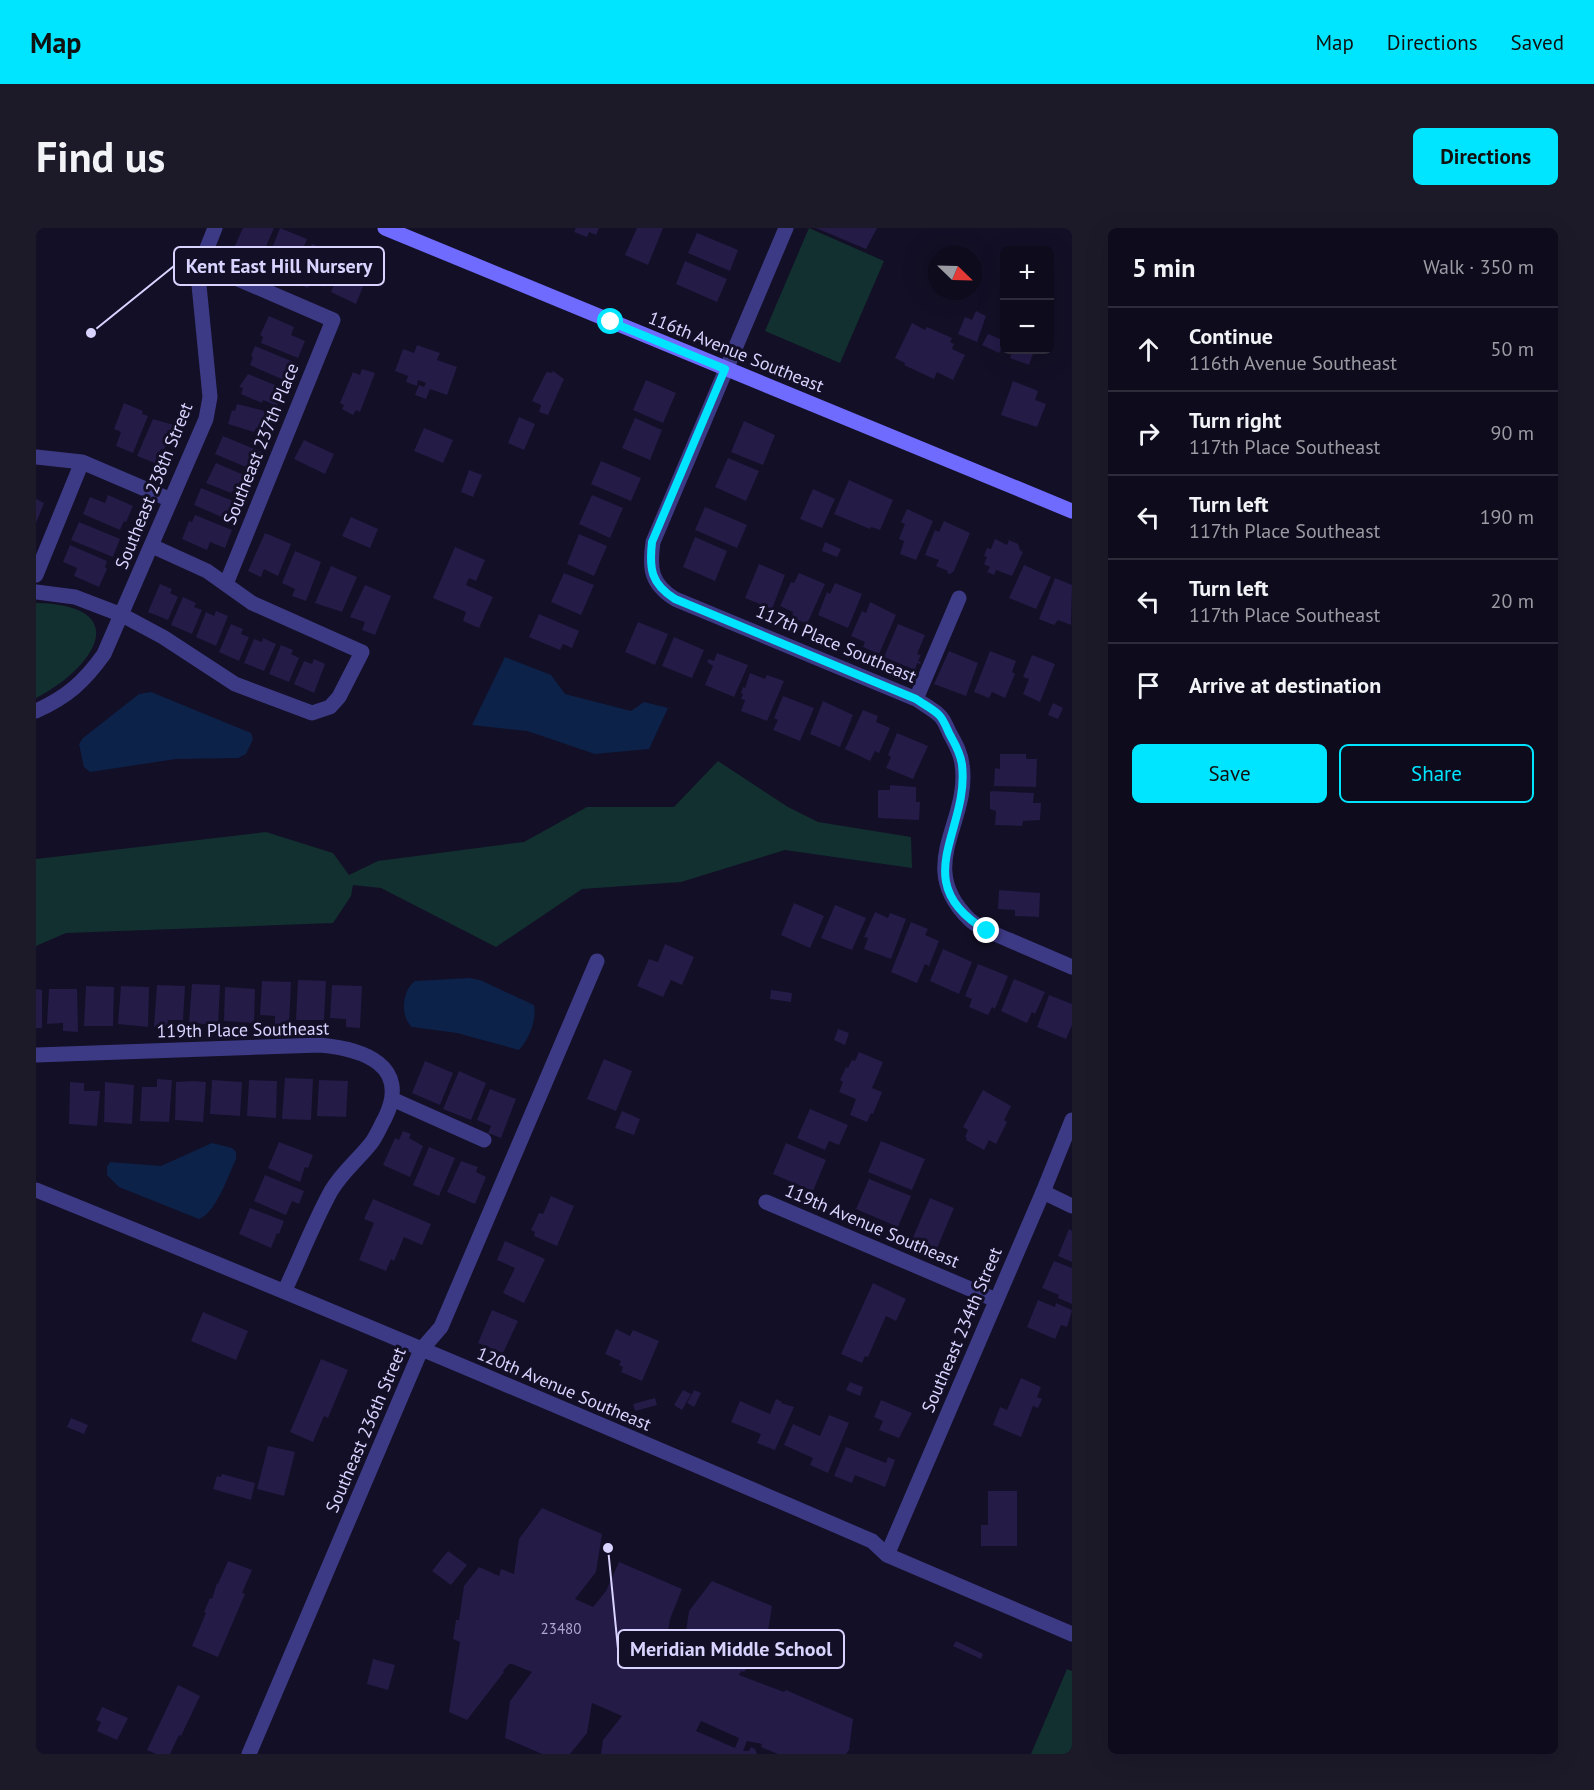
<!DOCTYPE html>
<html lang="en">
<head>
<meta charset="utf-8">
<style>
	:root { --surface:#0e0b1c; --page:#1c1929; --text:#f1f3f6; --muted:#9b9ba3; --line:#2e2b3b; --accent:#00e5ff }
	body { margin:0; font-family:"PT Sans",sans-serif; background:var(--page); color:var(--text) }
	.controls { position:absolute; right:18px; top:18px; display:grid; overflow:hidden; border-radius:9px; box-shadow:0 6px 24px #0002 }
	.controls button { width:54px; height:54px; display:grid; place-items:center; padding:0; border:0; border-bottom:2px solid var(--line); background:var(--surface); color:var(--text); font:30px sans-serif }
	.compass { position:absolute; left:892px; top:18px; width:54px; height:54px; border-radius:50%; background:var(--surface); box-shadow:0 6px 24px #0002; rotate:113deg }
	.stop { position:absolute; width:18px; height:18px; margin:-14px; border:4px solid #00e5ff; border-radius:50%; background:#fff }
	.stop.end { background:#00e5ff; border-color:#fff; box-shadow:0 2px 6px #0008 }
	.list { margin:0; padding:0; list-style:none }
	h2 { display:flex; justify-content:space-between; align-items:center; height:78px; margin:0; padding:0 24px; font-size:26px }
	h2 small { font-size:20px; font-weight:400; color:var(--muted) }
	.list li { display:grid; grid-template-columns:39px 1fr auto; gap:18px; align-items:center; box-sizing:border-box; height:84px; padding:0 24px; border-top:2px solid var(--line) }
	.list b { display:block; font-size:22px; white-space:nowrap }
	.list p { margin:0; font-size:20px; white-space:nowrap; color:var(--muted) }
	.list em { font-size:20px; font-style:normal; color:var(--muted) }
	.actions { display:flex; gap:12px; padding:18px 24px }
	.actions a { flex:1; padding:14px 0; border:2px solid var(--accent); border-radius:9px; text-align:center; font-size:21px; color:var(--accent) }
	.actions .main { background:var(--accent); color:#111 }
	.icon { flex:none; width:33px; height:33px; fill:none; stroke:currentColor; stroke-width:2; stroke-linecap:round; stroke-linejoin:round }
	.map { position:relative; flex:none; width:1036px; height:1526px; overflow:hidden; border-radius:9px }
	header { display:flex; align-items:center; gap:36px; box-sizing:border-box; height:84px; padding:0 30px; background:var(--accent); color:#111 }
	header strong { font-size:28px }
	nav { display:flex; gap:33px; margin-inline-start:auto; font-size:21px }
	.intro { display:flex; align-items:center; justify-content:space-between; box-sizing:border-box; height:144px; padding:0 36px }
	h1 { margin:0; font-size:42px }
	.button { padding:15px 27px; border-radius:9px; background:var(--accent); color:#111; font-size:21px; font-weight:700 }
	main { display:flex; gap:36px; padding:0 36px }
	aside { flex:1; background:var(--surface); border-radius:9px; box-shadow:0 6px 24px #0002 }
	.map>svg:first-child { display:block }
	.green { fill:#12302f }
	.water { fill:#0c2248 }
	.building { fill:#241b47; fill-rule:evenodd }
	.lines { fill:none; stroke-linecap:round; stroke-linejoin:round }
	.minor { stroke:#3d3a85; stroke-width:15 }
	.tertiary { stroke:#3d3a85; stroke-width:15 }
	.secondary { stroke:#6f6bff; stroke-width:15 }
	.route { stroke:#00e5ff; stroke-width:8 }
	.labels { text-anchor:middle; stroke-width:6; stroke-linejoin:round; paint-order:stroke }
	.number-label { font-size:15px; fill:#aca6d1 }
	.street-label { font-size:18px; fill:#d9d4ff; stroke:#130f26 }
	.leader { fill:none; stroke:#d9d4ff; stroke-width:2 }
	.callout-dot { fill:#d9d4ff; stroke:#130f26; stroke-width:2 }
	.callout { fill:#130f26; stroke:#d9d4ff; stroke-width:2 }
	.callout-label { font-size:20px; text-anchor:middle; font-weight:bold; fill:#d9d4ff }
</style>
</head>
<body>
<header>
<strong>Map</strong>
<nav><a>Map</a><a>Directions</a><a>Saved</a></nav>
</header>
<div class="intro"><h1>Find us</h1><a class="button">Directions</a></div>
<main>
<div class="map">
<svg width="1036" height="1526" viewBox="0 0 1036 1526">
	<rect width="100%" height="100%" fill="#130f26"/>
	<!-- green -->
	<path class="green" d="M773,0l75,33 -44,102 -75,-32z
		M0,375c99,2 59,65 0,95z
		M682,533l70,46 30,15 93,15 1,31 -127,-18 -104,32 -99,7 -86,58 -115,-59 -28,-3 -2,11 -18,27 -267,10 -30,13v-87l230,-27 67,21 16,22 29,-14 146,-19 63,-35h87z
		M1031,1441l5,2v83h-41z"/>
	<!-- water -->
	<path class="water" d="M469,429l46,18 14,19 66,17 13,-9 24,6 -19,41 -54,5 -68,-23 -55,-6z
		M115,464l100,41 2,6 -7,15 -8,4 -62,1 -86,13 -6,-5 -5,-23 4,-6 56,-44z
		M433,750l11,2 54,25c3,15 -5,34 -15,45l-62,-17 -45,-6c-12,-10 -10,-37 3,-46z
		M176,915l20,5 4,4v7c-8,17 -20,54 -37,60l-80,-32 -12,-12v-8l3,-5 51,4z"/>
	<!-- building -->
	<path class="building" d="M207,0h31l-13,30 -15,-5 -1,6 -14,-5z
		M244,0l27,11 -16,38 -25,-13z
		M540,0h23l-3,7 -7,-3 -2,5 -13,-5z
		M601,0h26l-15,37 -23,-10z
		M780,0h61l-11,21z
		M661,5l41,17 -8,21 -42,-18z
		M276,16l26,11 -13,32 -14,-6 -3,7 -13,-5z
		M309,28l26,11 -15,37 -25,-12z
		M649,33l42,18 -10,23 -41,-18z
		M940,83l10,5 -9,26 -19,-8 7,-17 7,3z
		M233,88l25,11 -3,8 14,6 -7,17 -37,-15 2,-6 -3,-2z
		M876,95l13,7 2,-3 25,11 -2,4 4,2 -2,5 13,6 -12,25 -16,-8 -3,7 -30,-14 1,-2 -10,-5z
		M952,106l17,7 -6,12 -17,-8z
		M381,117l23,8 -3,7 20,7 -10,28 -17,-6 -4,10 -11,-4 4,-10 5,2 2,-4 -8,-3 -1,6 -11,-4 2,-6 -13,-5 8,-22 11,4z
		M219,118l41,17 -4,9 -4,-1 -4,9 -32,-14 -2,-1 3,-8 -2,-1z
		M977,122l21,1 -5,14 -19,-7z
		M326,141l13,4 -15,39 -4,-2 -3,5 -11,-6 2,-4 -4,-2 13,-31 7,3z
		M517,143l11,8 -16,36 -9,-3 2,-7 -9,-4 14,-28 1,-1 5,1z
		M212,146l37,15 -8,17 -14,-6 -1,3 -21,-9 2,-6 -4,-1z
		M610,152l30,13 -13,30 -30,-13z
		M977,153l25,10 -3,9 11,4 -9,23 -36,-12z
		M88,175l19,8 -1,3 6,2 -15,37 -17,-7 5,-14 -7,-3z
		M201,176l39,10 -5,18 -15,-4 -2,4 -26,-8 4,-14 3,1z
		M483,189l16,7 -11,26 -16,-7z
		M599,190l27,12 -12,30 -28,-12z
		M117,191l21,6 -10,25 -3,-1 -6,14 -18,-7z
		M708,193l31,14 -12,30 -32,-13z
		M388,200l29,12 -10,23 -29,-12z
		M187,208l41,17 -4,10 -3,-2 -4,9 -38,-16z
		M268,212l30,14 -9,20 -31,-15z
		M692,230l31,13 -13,30 -31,-14z
		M565,233l40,17 -10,23 -40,-17z
		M180,235l37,16 -7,18 -14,-6 -1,2 -25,-10z
		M433,242l13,5 -9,22 -12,-5z
		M813,252l44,20 -13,30 -9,-3 -1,2 -36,-15z
		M165,260l42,17 -4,10 -4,-2 -4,8 -37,-16z
		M777,261l22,10 -13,29 -22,-9z
		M72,267l25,11 -7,16 -2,-1 -4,9 -37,-16 7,-17 15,6z
		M556,267l31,13 -13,30 -31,-14z
		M0,271l8,4 -8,20z
		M669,279l42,18 -10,23 -42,-18z
		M871,281l26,12 -17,39 -16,-6 4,-13 -5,-2 6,-15 -4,-2z
		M159,287l37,15 -7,18 -15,-6 -3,8 -25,-11 7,-18 3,1z
		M315,289l27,12 -8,19 -28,-12z
		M908,293l26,12 -16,38 -4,3 -3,-1 1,-2 -12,-5 3,-6 -14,-5 10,-25 4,2z
		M43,294l41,17 -7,18 -42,-17z
		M229,305l26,11 -13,32 -14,-7 -3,8 -13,-6z
		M543,306l28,12 -13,30 -27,-12z
		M659,309l32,14 -12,30 -32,-14z
		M959,311l12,6 2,-5 9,4 2,6 3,2 -11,24 -16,-6 -2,5 -7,-3 3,-5 -6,-3 3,-7 -3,-1 3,-8 4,1z
		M789,314l16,7 -4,8 -15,-6z
		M34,317l37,16 -2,6 2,2 -8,18 -25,-11 3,-8 -14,-6z
		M419,319l30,13 -9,21 -7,-3 -3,7 27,12 -14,31 -16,-7 3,-9 -33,-14z
		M259,323l26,11 -15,39 -14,-5 3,-7 -13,-6z
		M723,336l26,11 -13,34 -27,-11z
		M988,337l27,12 -15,32 -27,-11z
		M295,338l26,11 -15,35 -27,-9z
		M528,345l30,12 -13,30 -30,-13z
		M763,345l26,11 -18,40 -15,-7 1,-5 -13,-6 11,-24 3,1z
		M1019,350l17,7 -1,40 -13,-5 -4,5 -15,-6z
		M799,355l27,11 -14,34 -30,-13 9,-23 3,2z
		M124,356l12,5 -2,4 8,4 -10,23 -20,-8z
		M329,357l26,11 -16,39 -13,-5 3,-8 -15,-5z
		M147,369l13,6 -2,4 8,3 -10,24 -21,-9z
		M834,374l26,13 -17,39 -16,-7 2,-5 -14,-6 11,-25 4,2z
		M180,383l12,5 -12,30 -20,-9 10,-25 8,4z
		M503,386l40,17 -7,17 -9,-4 -3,6 -31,-13z
		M602,394l30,12 -13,31 -30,-13z
		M195,396l12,5 -2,5 8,3 -10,24 -20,-9z
		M862,396l27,11 -8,19 4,1 -3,6 3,1 -1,2 -3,-1 -2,7 -31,-13z
		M638,409l30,13 -12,28 -30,-12z
		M227,410l13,6 -12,27 -20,-8 10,-24 8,3z
		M245,417l12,5 -2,4 8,4 -10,24 -20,-8z
		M913,423l29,12 -12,33 -32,-12z
		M954,423l26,10 -4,11 3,2 -10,24 -13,-6 -3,6 -15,-6z
		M681,425l31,12 -14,32 -29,-12 8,-19 -6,-4 2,-3 5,2z
		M996,427l23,9 -15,38 -17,-8 6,-15 -6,-2z
		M278,431l11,5 -11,29 -20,-9 10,-23 8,3z
		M714,445l15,6 2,-4 17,6 -17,40 -26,-10 4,-11 -4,-1 2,-5 -2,-1 2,-6 2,1z
		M747,468l31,12 -14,33 -27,-11 5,-10 -4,-2z
		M787,473l30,14 -13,32 -30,-13z
		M1017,475l10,5 -5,11 -10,-4z
		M827,482l15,6 -2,6 14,6 -11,25 -4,-2 -5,10 -25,-12z
		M861,505l31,13 -15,33 -27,-11 5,-11 -3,-2z
		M964,526h26v5h11l-1,28 -42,-1 1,-18 5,1z
		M854,557l26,2v15h4l-1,18 -41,-2v-28h12z
		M956,563l42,2 -1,10h8l-1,17 -17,1 -1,5 -27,-1 1,-14 -6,-2v-17z
		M963,662l41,3 -1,24 -24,-1v-6l-17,-1z
		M758,675l30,13 -14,32 -29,-13z
		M799,677l31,13 -14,32 -31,-12z
		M839,684l13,6 2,-5 16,6 -15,40 -27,-10 4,-11 -4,-1z
		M875,694l17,7 -3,6 14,6 -10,25 -4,-2 -8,19 -26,-11z
		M629,716l29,13 -12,28 -11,-5 -8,17 -26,-11 12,-27 9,3z
		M907,721l29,13 -13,32 -29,-13z
		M942,736l30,12 -13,33 -3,-2 -4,8 -19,-8 3,-8 -7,-3z
		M978,751l31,13 -10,22 -3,-2 -5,11 -26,-12z
		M262,752l28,1 -2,39h-28z
		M226,753l29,1 -2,42h-14v-8l-15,-1z
		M156,756l28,1 -2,41 -29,-4z
		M121,757l28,1 -2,34h-15l-1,7h-13z
		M296,757l30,1 -2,42 -14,-1v-8l-16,-1z
		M50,758l28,1 -1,39h-29z
		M85,758l28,1 -1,40 -30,-3z
		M189,759l30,2 -1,34 -30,-2z
		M0,761l6,1v38h-6z
		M13,761h28l1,43 -15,-1v-8l-16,1z
		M735,762l21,3 -1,9 -21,-3z
		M1013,767l23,9v21l-6,14 -29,-12z
		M802,801l11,4 -4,12 -11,-5z
		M823,824l24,10 -11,26 10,4 -9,22 -2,-1 -4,9 -17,-7 6,-16 -17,-7 4,-10 -3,-2 6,-13 2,1 4,-8 3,1z
		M568,831l28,12 -16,40 -29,-12z
		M389,833l28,12 -13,32 -28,-12z
		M423,843l27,12 -15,37 -28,-11z
		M249,850l28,1 -2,41 -29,-1z
		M121,851l15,1 -3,42 -29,-1 2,-34h15z
		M176,852l30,2 -2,34 -30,-2z
		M213,852l28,1 -1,37 -29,-2z
		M283,852l29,1 -2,36 -29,-1z
		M157,853l13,1 -3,40 -28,-2 1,-38z
		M34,854l14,1v8h16l-3,35 -28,-2z
		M69,854l29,3 -2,39 -28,-2z
		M454,861l26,10 -15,39 -13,-5 3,-7 -14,-6z
		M947,862l28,16 -7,14 3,2 -11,22 -7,-4 -5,10 -18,-10 1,-2 -2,-1 3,-7 -5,-3z
		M774,881l38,16 -9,20 -10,-4 -4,9 -28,-12z
		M586,883l18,8 -6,16 -19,-7z
		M367,903l8,3 -2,4 14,8 -13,31 -27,-12 12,-27 4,2z
		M845,913l44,18 -13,31 -44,-18z
		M243,914l34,13 -5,13 -3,-1 -5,15 -32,-14z
		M750,915l40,17 -13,31 -40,-17z
		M393,919l26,11 -16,38 -26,-11z
		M425,933l17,6 -2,5 10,5 -11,27 -28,-12z
		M229,947l39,16 -5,13 -7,-3 -6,14 -32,-14z
		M833,951l42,17 -13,31 -42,-18z
		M515,968l23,10 -17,40 -23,-10 1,-4 -4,-2 8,-17 4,1z
		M894,970l24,10 -19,45 -24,-11z
		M337,971l58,25 -9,21 -18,-8 -10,24 -3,-2 -5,12 -27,-11 15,-37 -10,-4z
		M214,980l34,13 -5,13 -2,-1 -6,15 -32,-14z
		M1033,1001l3,2v31l-14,-6z
		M469,1013l40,18 -21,44 -21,-10 12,-25 -18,-8z
		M1018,1033l18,7v36l-14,-6 1,-3 -17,-7z
		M837,1055l33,16 -10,22 -10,-5 -18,41 -3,-1 -3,7 -21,-9z
		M1002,1072l17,7 1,-4 16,7 -5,17 -6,-2 -6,14 -28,-12z
		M456,1082l26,11 -15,32 -25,-10z
		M167,1084l45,19 -12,29 -45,-19z
		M580,1101l14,7 3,-6 26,11 -17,40 -21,-9 2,-5 -4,-2 2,-4 -16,-7z
		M285,1131l27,11 -20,48 -4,-2 -11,26 -23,-10z
		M985,1150l20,9 -4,10 5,2 -4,9 -5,-2 -12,31 -28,-12 7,-18 7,3z
		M814,1154l13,5 -3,9 -14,-6z
		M647,1162l8,4 -9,16 -8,-5z
		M658,1162l7,3 -7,14 -7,-4z
		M619,1170l2,7 -22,6 -2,-7z
		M740,1171l6,3 -1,1 13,4 -19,43 -18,-7 4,-9 -30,-12 9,-21 30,13z
		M845,1172l31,13 -13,25 -20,-8 4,-9 -9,-4z
		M793,1187l20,8 -21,50 -18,-8 3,-7 -29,-13 9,-21 27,12z
		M35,1190l17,7 -4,9 -17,-7z
		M232,1218l27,6 -11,44 -27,-7z
		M810,1219l40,16 2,-6 7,3 -10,27 -30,-12 -3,8 -18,-7z
		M186,1246l33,9 -4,17 -38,-11 4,-13 4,1z
		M952,1263h29v55h-36v-21h7z
		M506,1280l60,26 -6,38 -21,27 18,8 13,-16 13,-29 63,27 -12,30 -3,20 17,6 5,-34 23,-30 60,25 -6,38 -22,28 -3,-1 -2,4 45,17 2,-2 67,29 -4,31 -3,4h-68l-17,-7 1,-3 -15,-3 -4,10h6l2,-4 4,2 2,5h-156l2,-14 19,-24 -30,-13 -5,30 -17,21h-28l-37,-16 5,-37 22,-29 -20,-8h-3l-6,7 1,1 -37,48 -18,-8 11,-70 -7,-3 3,-19h3l5,-34 15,-19 20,9 2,-7 13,5 5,-35zM665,1493l38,17 -4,10 -39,-17z
		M412,1323l19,14 -16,20 -19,-14z
		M192,1333l24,9 -10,23 3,1 -27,63 -26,-11 14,-33 -2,-1 6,-14 2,1 5,-16 1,1z
		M920,1413l27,13 -2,5 -28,-13z
		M337,1431l22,6 -7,25 -21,-6z
		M142,1457l22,11 -19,40 -2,-1 -9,19h-14l-9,-4z
		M66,1479l26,11 -11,22 -20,-9 4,-9 -5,-2z"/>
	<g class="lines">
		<!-- minor -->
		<path class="minor" d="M750,0l-133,314c-4,27 -2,42 22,57l241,100c7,5 17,10 23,16 5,4 8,13 11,19 5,9 11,19 12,30 9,58 -48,101 7,155 10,10 27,15 40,21 21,9 42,18 63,27
			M165,35l132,57 -107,264
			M0,229l46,5 89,38
			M0,347l46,-113
			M0,364l39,5 47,18 41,22 72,47 77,29 18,-6 9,-10 23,-45 -110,-49 -45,-32 -55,-25
			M880,471l43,-101
			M0,483c31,-14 48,-29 68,-57l102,-235 4,-22 -11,-112 2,-22 14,-35
			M0,827l284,-10c43,4 91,20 65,73 -4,7 -8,17 -13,24 -13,17 -30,30 -41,49 -17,31 -31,67 -46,99
			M356,871l92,41
			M1007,964l29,14
			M730,974l230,98
			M213,1526l172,-404 20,-23 156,-366"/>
		<!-- tertiary -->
		<path class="tertiary" d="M0,962c280,113 558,231 836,351l15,14 185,79
			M851,1327l156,-363 29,-72"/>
		<!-- secondary -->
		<path class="secondary" d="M349,0l687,283"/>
	</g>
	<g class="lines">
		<!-- route -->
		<path class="route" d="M575,94l114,47 -73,173c-3,27 -1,42 23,57l241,100c7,5 17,10 23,16 5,5 8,14 11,20 5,9 11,19 12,30 8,66 -57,117 25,166"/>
	</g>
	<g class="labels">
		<!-- number labels -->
		<g class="number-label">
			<text x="525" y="1406">23480</text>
		</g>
		<!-- street labels -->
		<g class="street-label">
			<text transform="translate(700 124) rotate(22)" y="6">116th Avenue Southeast</text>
			<text transform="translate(225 216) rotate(-68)" y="6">Southeast 237th Place</text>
			<text transform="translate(118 258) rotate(-68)" y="6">Southeast 238th Street</text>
			<text transform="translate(800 416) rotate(23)" y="6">117th Place Southeast</text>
			<text transform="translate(207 802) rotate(-1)" y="6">119th Place Southeast</text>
			<text transform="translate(836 998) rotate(23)" y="6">119th Avenue Southeast</text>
			<text transform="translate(926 1102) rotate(-67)" y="6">Southeast 234th Street</text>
			<text transform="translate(528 1161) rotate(23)" y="6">120th Avenue Southeast</text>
			<text transform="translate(330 1202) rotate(-67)" y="6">Southeast 236th Street</text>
		</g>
	</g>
	<!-- callouts -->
	<path class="leader" d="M55 105L138 38M572 1320L582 1421"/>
	<g class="callout-dot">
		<circle cx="55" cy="105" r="6"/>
		<circle cx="572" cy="1320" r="6"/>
	</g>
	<g class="callout">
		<rect x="138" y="19" width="210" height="38" rx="6"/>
		<rect x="582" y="1402" width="226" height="38" rx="6"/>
	</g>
	<g class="callout-label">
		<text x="243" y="45">Kent East Hill Nursery</text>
		<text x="695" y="1428">Meridian Middle School</text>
	</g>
</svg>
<div class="controls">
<button>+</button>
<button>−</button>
</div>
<svg class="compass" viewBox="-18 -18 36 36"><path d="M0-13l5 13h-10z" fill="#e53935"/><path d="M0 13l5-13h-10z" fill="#9b9ba3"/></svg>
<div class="stop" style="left:575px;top:94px"></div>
<div class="stop end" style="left:951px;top:703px"></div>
</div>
<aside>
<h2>5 min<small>Walk · 350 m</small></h2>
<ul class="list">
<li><svg class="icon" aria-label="ahead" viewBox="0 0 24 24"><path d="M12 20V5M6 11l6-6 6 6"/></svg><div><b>Continue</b><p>116th Avenue Southeast</p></div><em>50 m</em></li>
<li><svg class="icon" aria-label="right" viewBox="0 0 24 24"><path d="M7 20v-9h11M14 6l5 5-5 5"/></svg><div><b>Turn right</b><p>117th Place Southeast</p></div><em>90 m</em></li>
<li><svg class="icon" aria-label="left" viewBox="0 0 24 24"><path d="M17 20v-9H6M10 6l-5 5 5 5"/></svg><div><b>Turn left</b><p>117th Place Southeast</p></div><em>190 m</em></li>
<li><svg class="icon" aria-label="left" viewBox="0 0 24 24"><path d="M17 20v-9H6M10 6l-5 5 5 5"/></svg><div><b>Turn left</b><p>117th Place Southeast</p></div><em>20 m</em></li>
<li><svg class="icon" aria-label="arrive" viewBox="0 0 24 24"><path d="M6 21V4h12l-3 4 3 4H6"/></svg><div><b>Arrive at destination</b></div></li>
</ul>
<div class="actions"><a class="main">Save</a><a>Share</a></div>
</aside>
</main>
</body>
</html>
